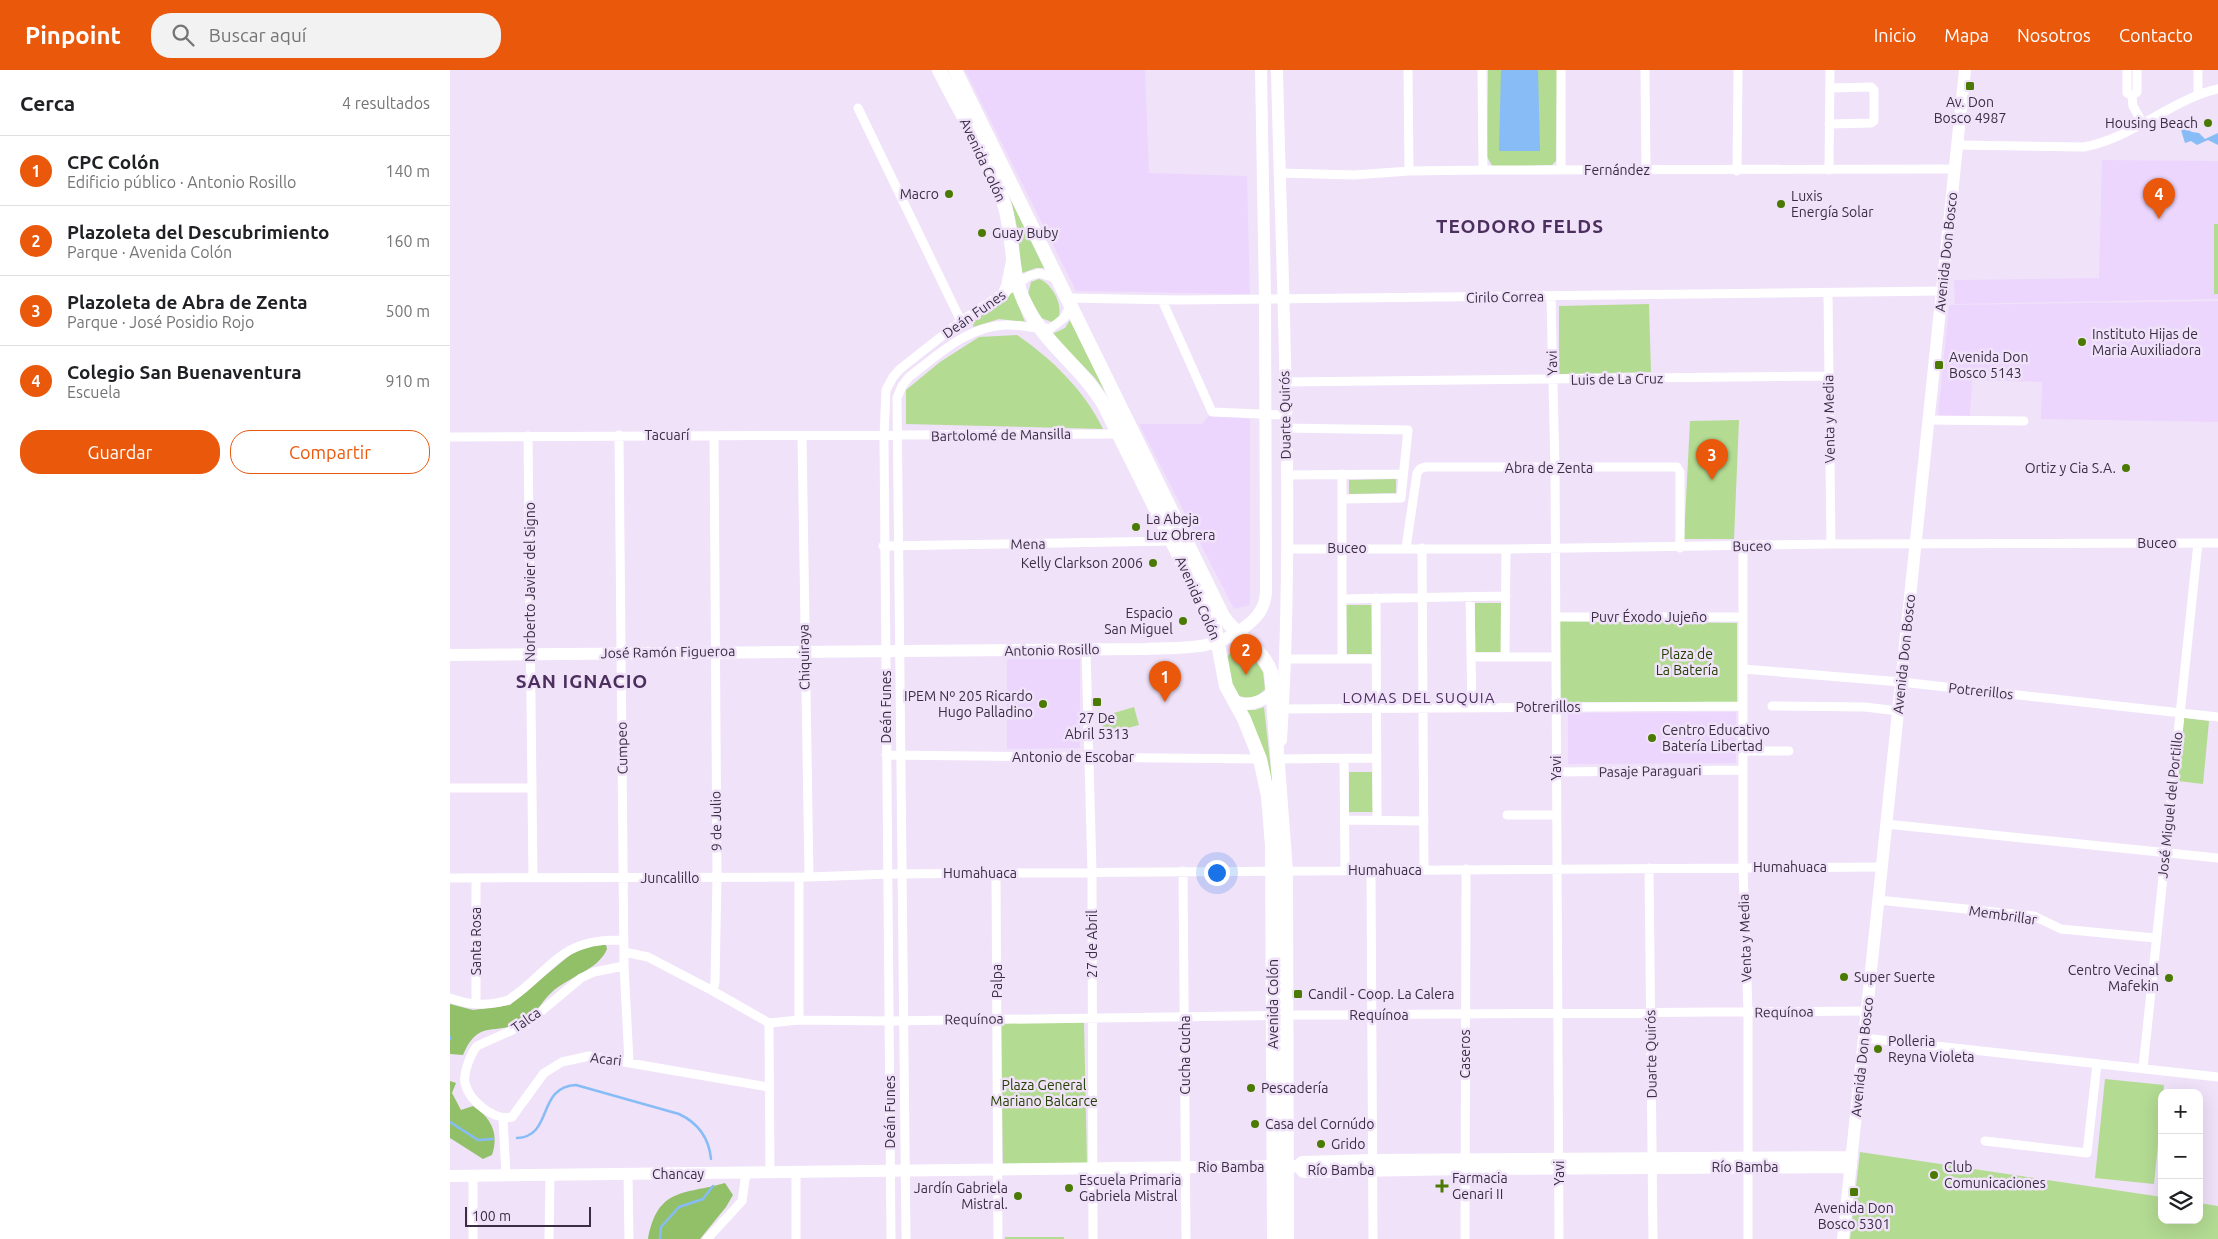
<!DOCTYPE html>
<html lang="es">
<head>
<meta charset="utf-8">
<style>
	:root { --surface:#fff; --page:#f2f2f2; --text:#202124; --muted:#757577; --line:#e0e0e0; --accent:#ea580c }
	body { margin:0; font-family:Ubuntu,sans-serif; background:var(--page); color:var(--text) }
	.controls { position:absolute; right:15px; bottom:15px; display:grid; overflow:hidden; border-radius:10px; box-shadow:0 5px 20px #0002 }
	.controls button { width:45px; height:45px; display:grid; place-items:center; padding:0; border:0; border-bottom:1px solid var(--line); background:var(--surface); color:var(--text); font:25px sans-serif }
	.scale { position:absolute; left:15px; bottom:12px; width:126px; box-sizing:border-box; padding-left:5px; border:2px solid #3b2d44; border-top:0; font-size:14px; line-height:18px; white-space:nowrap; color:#3b2d44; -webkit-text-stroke:4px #f0e2f9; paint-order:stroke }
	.you { position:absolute; left:766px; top:802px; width:18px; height:18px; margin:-12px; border:4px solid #fff; border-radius:50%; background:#1a73e8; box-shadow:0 0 0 8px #1a73e833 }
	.badge { display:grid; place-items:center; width:32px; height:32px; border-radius:50%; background:var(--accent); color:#fff; font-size:16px; font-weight:700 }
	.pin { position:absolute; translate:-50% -41px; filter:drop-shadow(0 1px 2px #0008) }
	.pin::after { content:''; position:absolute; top:26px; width:18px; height:15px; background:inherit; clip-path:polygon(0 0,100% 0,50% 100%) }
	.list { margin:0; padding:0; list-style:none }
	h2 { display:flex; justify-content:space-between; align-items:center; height:65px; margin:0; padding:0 20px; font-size:21px }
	h2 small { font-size:16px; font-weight:400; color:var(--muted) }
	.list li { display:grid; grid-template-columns:32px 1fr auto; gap:15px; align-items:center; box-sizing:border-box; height:70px; padding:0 20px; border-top:1px solid var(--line) }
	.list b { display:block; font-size:19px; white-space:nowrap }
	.list p { margin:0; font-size:16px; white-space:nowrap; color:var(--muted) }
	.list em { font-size:16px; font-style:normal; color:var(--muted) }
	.actions { display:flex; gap:10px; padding:15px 20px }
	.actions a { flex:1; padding:11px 0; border:1px solid var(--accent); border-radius:20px; text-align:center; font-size:18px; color:var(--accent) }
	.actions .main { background:var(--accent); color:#fff }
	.icon { flex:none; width:28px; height:28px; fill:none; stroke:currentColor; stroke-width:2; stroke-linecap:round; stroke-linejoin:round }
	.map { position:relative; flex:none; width:1768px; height:1169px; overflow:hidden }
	header { display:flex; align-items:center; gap:30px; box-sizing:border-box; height:70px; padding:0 25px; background:var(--accent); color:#fff }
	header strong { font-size:24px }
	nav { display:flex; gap:28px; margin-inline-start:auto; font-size:18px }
	.search { width:350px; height:45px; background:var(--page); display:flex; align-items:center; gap:12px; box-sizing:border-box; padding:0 18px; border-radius:20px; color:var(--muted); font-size:19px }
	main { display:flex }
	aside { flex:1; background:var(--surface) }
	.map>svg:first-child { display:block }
	.built { fill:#edd6fd }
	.green { fill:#b3db92 }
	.forest { fill:#92c068 }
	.water { fill:#87bcf7 }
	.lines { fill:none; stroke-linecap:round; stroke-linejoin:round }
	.stream { stroke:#87bcf7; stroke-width:2.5 }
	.minor { stroke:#fff; stroke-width:9 }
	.secondary { stroke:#fff; stroke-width:12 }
	.primary { stroke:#fff; stroke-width:14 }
	.poi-dot { fill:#4a7a01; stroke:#f0e2f9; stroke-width:2 }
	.labels { text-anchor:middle; stroke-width:5; stroke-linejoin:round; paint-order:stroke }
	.poi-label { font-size:14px; fill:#3b2d44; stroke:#f0e2f9; text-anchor:start }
	.street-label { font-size:14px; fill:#3b2d44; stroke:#f0e2f9 }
	.park-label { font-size:14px; fill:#254100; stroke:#f0e2f9 }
	.neighbourhood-label { font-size:15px; letter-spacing:1px; fill:#4c2f5e; stroke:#f0e2f9 }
	.district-label { font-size:19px; font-weight:bold; letter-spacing:1px; fill:#4c2f5e; stroke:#f0e2f9 }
</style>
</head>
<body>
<header>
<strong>Pinpoint</strong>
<div class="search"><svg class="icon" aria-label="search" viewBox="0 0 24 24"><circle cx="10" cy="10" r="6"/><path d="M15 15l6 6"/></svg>Buscar aquí</div>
<nav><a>Inicio</a><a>Mapa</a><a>Nosotros</a><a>Contacto</a></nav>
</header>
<main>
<aside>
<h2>Cerca<small>4 resultados</small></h2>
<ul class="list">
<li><span class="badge">1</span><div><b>CPC Colón</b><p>Edificio público · Antonio Rosillo</p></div><em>140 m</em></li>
<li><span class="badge">2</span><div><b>Plazoleta del Descubrimiento</b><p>Parque · Avenida Colón</p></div><em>160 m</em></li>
<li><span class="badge">3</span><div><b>Plazoleta de Abra de Zenta</b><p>Parque · José Posidio Rojo</p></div><em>500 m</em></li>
<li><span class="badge">4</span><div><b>Colegio San Buenaventura</b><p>Escuela</p></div><em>910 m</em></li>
</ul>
<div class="actions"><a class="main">Guardar</a><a>Compartir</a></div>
</aside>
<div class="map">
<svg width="1768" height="1169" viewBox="0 0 1768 1169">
	<rect width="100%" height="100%" fill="#f0e2f9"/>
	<!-- built -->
	<path class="built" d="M515,0h180l4,103 98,3 3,118 -174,-3z
		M1652,90l116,1v138l-263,5 -1,-24 145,-2z
		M1768,231v121l-177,-3 1,-37 -70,-2 -2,36h-32l11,-111z
		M762,342l38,7v186l-16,4 -95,-185h63z
		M557,589h73v89l-73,1z
		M1286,642v51l-168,1v-51z"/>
	<!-- green -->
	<path class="green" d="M1038,0h69l-1,91 -4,4 -59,2 -6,-10z
		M561,130l33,68h-8l-14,5 -5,-46z
		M1764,154h4v70h-4z
		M589,209c13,4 25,27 19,39l-6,4 -11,-4 -13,-24 3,-12z
		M563,222l12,30 -26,-3 -26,8 1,-6z
		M1199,234l2,68 -92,2v-68z
		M620,250l36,73 -11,-15 -43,-44 13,-6z
		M567,265c34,23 68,56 86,94l-197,-5v-34l34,-28 39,-25z
		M1289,350l-5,119h-50l6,-118z
		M946,409v14l-47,1v-14z
		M1025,533h26v49h-26z
		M896,535h27l1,49h-27z
		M1110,551l177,2v79h-177z
		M788,579l11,2 14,21 2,17c-9,10 -21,11 -31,4l-7,-36 5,-6z
		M684,637l5,18 -34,9 -5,-17z
		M814,637l11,100 -13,-59 -16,-38h9z
		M1734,648l25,3 -6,63 -25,-3z
		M899,702h23l1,40h-24z
		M634,952l3,142 -84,1 -2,-142z
		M1655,1009l59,6 -10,99 -59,-6z
		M1410,1082l302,45v23h37v-17l19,3v33h-368z
		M555,1167h59v2h-59z"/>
	<!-- forest -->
	<path class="forest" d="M148,874l8,1 1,4c-9,22 -40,28 -56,44 -9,8 -15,22 -26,28 -30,16 -46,-4 -62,34l-13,-1v-50l23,6 37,-5 66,-55z
		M0,1011l6,2 -4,10 9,17 12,-4c19,12 26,28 19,49l-9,4 -33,-21z
		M275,1113l8,12 -7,12 -26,32h-52c10,-52 35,-44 77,-56z"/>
	<!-- water -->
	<path class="water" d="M1051,0h37l2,81h-41z
		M1733,57l9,5 7,1 6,6 13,-6v12l-10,-5 -11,5 -6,-4 -6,2 -4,-13z"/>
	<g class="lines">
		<!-- stream -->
		<path class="stream" d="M0,967v2
			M0,1052l28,18 15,-1
			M67,1068c37,-2 19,-51 59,-53l103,29c19,9 30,24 32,45
			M210,1169l1,-12 18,-20 24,-8 10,-13"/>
		<!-- minor -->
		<path class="minor" d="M958,0l1,101
			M1032,0l1,100
			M1195,0l1,100
			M1677,0v23l5,3 1,10 9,16
			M1748,0v24
			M1682,26l5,-4v-22
			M408,38l103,213
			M1379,54l42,-1 3,-2v-31l-3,-3 -41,1
			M1507,75l127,2c49,-9 86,-47 134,-58
			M1111,100v-100
			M1379,100l1,-100
			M1287,101l1,-101
			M830,103l74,2 55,-4 74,-1 472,-1
			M1378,224l3,250
			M1101,227l4,171 4,771
			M617,228l111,2 764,-9
			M712,230l50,112 73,3
			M835,312l544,-6
			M1478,350l96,1
			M835,358l123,2 -7,68 -59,1
			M169,365l5,531 5,95
			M78,366l5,442
			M264,366l3,441 -2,105 -2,9 56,32 1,150
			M352,366l7,441
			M0,367c223,-3 446,0 669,-3
			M836,405l117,-1
			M433,476l289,-5
			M1293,477v321l5,144v227
			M956,478l11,-75 3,-4 5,-2h252l3,5v76
			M972,478l2,322
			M836,479h220l325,-5 387,-1
			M1020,527l2,111
			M926,528l1,222
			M892,529l164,-3
			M1106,547h187
			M636,580l6,222 1,367
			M1021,587h85
			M1055,587l1,-108
			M835,589h91
			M892,589v-185
			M1293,599l158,13 317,35
			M830,636l2,3 461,-3
			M1322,636l93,1 33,4
			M1293,681h46
			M436,685l374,4
			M829,689l98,-1
			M894,689l1,111
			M1106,702l187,-2
			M0,718h81
			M1057,745h50
			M895,750l79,1
			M1436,754l332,34
			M1199,798l4,371
			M921,800l2,369
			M733,801l3,368
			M546,803l2,366
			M349,807v143
			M0,808l359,-1 80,-3 993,-7
			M26,808v126
			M1428,830l156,16 27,13 94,9
			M174,882l24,5 65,34
			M174,896l-30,6 -13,6 -55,46 -49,22c-6,7 -14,27 -12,37 4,18 29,38 47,34l32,-44 18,-11 27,-6 179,31
			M0,928c18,7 39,8 58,2 26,-15 45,-46 74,-55 14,-5 28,-5 42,-5
			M319,953l30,-3 91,1 409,-6 568,-4
			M1414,968l354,39
			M1693,998l55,-525
			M53,1049l3,56
			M1535,1071l102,12 10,-89
			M346,1103v66
			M178,1104l1,65
			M23,1169v-63
			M99,1169l1,-64
			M257,1169l35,-38 4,-28
			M441,1169l-7,-802 2,-47 7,-13 7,-8 61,-48 68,-45 10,-3 19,6
			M456,1169l-9,-841 5,-12 7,-9c29,-22 57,-50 96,-52 16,-1 30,5 46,3l13,-10 7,-13
			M1015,1169l1,-370"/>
		<!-- secondary -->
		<path class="secondary" d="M827,0c5,223 18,447 4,670
			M554,223l3,-7 5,-25
			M0,585l696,-6c38,-2 68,2 99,-22 13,-10 20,-19 21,-35l-1,-293 -4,-229
			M784,631c17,8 32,-2 45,-13
			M848,1096l4,-4 70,-2 480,-3
			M848,1096l5,6 162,-3 386,-2
			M0,1106l848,-10
			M1393,1169l122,-1169"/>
		<!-- primary -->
		<path class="primary" d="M489,0c21,42 52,93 66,137 9,32 5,66 20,96 19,41 57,64 79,102l111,223 11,58 18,33 16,40 8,37 4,50 2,393
			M505,0l268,546c14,22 39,31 48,56l15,199 1,368"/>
	</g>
	<!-- markers -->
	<g class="poi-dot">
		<rect x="1515" y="11" width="10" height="10" rx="2.5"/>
		<circle cx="1758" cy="53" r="5"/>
		<circle cx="499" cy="124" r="5"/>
		<circle cx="1331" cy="134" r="5"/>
		<circle cx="532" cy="163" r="5"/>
		<circle cx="1632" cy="272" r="5"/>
		<rect x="1484" y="290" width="10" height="10" rx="2.5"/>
		<circle cx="1676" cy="398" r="5"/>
		<circle cx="686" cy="457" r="5"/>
		<circle cx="703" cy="493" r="5"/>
		<circle cx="733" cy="551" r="5"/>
		<rect x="642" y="627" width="10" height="10" rx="2.5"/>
		<circle cx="593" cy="634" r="5"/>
		<circle cx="1202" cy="668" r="5"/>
		<circle cx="1394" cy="907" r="5"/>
		<circle cx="1719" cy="908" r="5"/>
		<rect x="843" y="919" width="10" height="10" rx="2.5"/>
		<circle cx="1428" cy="979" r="5"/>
		<circle cx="801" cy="1018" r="5"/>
		<circle cx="805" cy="1054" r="5"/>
		<circle cx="871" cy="1074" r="5"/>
		<circle cx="1484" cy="1105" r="5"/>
		<path d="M989.5 1108.5h5v5h5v5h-5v5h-5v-5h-5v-5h5z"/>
		<circle cx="619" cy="1118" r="5"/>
		<rect x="1399" y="1117" width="10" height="10" rx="2.5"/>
		<circle cx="568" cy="1126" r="5"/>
	</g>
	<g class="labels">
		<!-- poi labels -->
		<g class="poi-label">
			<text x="1520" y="37" text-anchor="middle">Av. Don<tspan x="1520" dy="16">Bosco 4987</tspan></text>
			<text x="1748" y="58" text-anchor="end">Housing Beach</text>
			<text x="489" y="129" text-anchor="end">Macro</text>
			<text x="1341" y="131">Luxis<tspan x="1341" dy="16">Energía Solar</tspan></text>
			<text x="542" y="168">Guay Buby</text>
			<text x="1642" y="269">Instituto Hijas de<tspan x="1642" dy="16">Maria Auxiliadora</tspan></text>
			<text x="1499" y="292">Avenida Don<tspan x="1499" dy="16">Bosco 5143</tspan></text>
			<text x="1666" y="403" text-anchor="end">Ortiz y Cia S.A.</text>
			<text x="696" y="454">La Abeja<tspan x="696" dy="16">Luz Obrera</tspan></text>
			<text x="693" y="498" text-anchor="end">Kelly Clarkson 2006</text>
			<text x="723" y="548" text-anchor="end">Espacio<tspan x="723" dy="16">San Miguel</tspan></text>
			<text x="583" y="631" text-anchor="end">IPEM Nº 205 Ricardo<tspan x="583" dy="16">Hugo Palladino</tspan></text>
			<text x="647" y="653" text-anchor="middle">27 De<tspan x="647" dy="16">Abril 5313</tspan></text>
			<text x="1212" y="665">Centro Educativo<tspan x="1212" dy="16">Batería Libertad</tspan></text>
			<text x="1709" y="905" text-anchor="end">Centro Vecinal<tspan x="1709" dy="16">Mafekin</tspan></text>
			<text x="1404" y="912">Super Suerte</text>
			<text x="858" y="929">Candil - Coop. La Calera</text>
			<text x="1438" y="976">Polleria<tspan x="1438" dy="16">Reyna Violeta</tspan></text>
			<text x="811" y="1023">Pescadería</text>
			<text x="815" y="1059">Casa del Cornúdo</text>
			<text x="881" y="1079">Grido</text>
			<text x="1494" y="1102">Club<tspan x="1494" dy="16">Comunicaciones</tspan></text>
			<text x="1002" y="1113">Farmacia<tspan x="1002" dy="16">Genari II</tspan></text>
			<text x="629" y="1115">Escuela Primaria<tspan x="629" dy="16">Gabriela Mistral</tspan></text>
			<text x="558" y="1123" text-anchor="end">Jardín Gabriela<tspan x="558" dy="16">Mistral.</tspan></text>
			<text x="1404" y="1143" text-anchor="middle">Avenida Don<tspan x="1404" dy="16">Bosco 5301</tspan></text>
		</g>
		<!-- street labels -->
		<g class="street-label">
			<text transform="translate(533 90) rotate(65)" y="5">Avenida Colón</text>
			<text x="1167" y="105">Fernández</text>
			<text transform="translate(1496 182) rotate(-84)" y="5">Avenida Don Bosco</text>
			<text transform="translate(1055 227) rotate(-1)" y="5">Cirilo Correa</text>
			<text transform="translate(524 244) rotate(-35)" y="5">Deán Funes</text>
			<text transform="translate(1102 293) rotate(-91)" y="5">Yavi</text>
			<text transform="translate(1167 309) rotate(-1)" y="5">Luis de La Cruz</text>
			<text transform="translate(835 345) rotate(-91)" y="5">Duarte Quirós</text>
			<text transform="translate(1379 349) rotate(-91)" y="5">Venta y Media</text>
			<text x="217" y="370">Tacuarí</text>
			<text transform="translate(551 365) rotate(-1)" y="5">Bartolomé de Mansilla</text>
			<text x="1099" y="403">Abra de Zenta</text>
			<text x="1707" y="478">Buceo</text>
			<text transform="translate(578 474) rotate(-1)" y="5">Mena</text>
			<text transform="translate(1302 476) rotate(-1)" y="5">Buceo</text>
			<text x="897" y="483">Buceo</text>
			<text transform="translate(80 512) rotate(-90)" y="5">Norberto Javier del Signo</text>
			<text transform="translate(748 528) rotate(66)" y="5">Avenida Colón</text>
			<text x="1199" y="552">Puvr Éxodo Jujeño</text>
			<text transform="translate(602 580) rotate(-1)" y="5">Antonio Rosillo</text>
			<text transform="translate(218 582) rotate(-1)" y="5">José Ramón Figueroa</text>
			<text transform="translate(1454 584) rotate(-84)" y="5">Avenida Don Bosco</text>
			<text transform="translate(354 587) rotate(-91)" y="5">Chiquiraya</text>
			<text transform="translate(1531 621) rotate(6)" y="5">Potrerillos</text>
			<text transform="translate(436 637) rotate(-90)" y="5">Deán Funes</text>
			<text x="1098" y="642">Potrerillos</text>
			<text transform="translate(172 678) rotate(-91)" y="5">Cumpeo</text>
			<text x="623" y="692">Antonio de Escobar</text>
			<text transform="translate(1106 698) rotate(-90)" y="5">Yavi</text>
			<text transform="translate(1200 701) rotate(-1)" y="5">Pasaje Paraguari</text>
			<text transform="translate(1720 735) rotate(-84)" y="5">José Miguel del Portillo</text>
			<text transform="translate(266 751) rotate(-91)" y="5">9 de Julio</text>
			<text x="1340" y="802">Humahuaca</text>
			<text x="935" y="805">Humahuaca</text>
			<text x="530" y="808">Humahuaca</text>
			<text x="220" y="813">Juncalillo</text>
			<text transform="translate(1553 845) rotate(8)" y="5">Membrillar</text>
			<text transform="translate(1295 868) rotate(-92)" y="5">Venta y Media</text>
			<text transform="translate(26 871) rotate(-90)" y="5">Santa Rosa</text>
			<text transform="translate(642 874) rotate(-90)" y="5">27 de Abril</text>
			<text transform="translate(547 911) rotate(-90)" y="5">Palpa</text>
			<text transform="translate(823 934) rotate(-90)" y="5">Avenida Colón</text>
			<text transform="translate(1334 942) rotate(-1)" y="5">Requínoa</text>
			<text x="929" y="950">Requínoa</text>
			<text transform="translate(524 949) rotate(-1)" y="5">Requínoa</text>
			<text transform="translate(76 950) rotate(-35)" y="5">Talca</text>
			<text transform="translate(1015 984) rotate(-90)" y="5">Caseros</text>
			<text transform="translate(1201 984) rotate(-91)" y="5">Duarte Quirós</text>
			<text transform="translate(735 985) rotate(-90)" y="5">Cucha Cucha</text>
			<text transform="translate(1412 987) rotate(-84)" y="5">Avenida Don Bosco</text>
			<text transform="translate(156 989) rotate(6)" y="5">Acari</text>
			<text transform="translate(440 1042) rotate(-90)" y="5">Deán Funes</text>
			<text x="781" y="1102">Rio Bamba</text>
			<text x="1295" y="1102">Río Bamba</text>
			<text x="891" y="1105">Río Bamba</text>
			<text transform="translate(1109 1103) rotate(-90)" y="5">Yavi</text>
			<text x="228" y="1109">Chancay</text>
		</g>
		<!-- park labels -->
		<g class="park-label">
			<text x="1237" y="589">Plaza de<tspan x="1237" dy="16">La Batería</tspan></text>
			<text x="594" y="1020">Plaza General<tspan x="594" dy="16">Mariano Balcarce</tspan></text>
		</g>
		<!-- neighbourhood labels -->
		<g class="neighbourhood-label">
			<text x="969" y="633">LOMAS DEL SUQUIA</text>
		</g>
		<!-- district labels -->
		<g class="district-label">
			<text x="1070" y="163">TEODORO FELDS</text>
			<text x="132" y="618">SAN IGNACIO</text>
		</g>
	</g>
</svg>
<div class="controls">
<button>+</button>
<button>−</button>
<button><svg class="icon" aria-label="layers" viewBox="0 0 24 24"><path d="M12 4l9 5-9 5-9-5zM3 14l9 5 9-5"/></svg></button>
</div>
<div class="scale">100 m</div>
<div class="you"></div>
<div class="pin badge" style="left:715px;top:632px">1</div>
<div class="pin badge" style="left:796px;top:605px">2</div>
<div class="pin badge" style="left:1262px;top:410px">3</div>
<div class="pin badge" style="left:1709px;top:149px">4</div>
</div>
</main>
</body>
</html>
